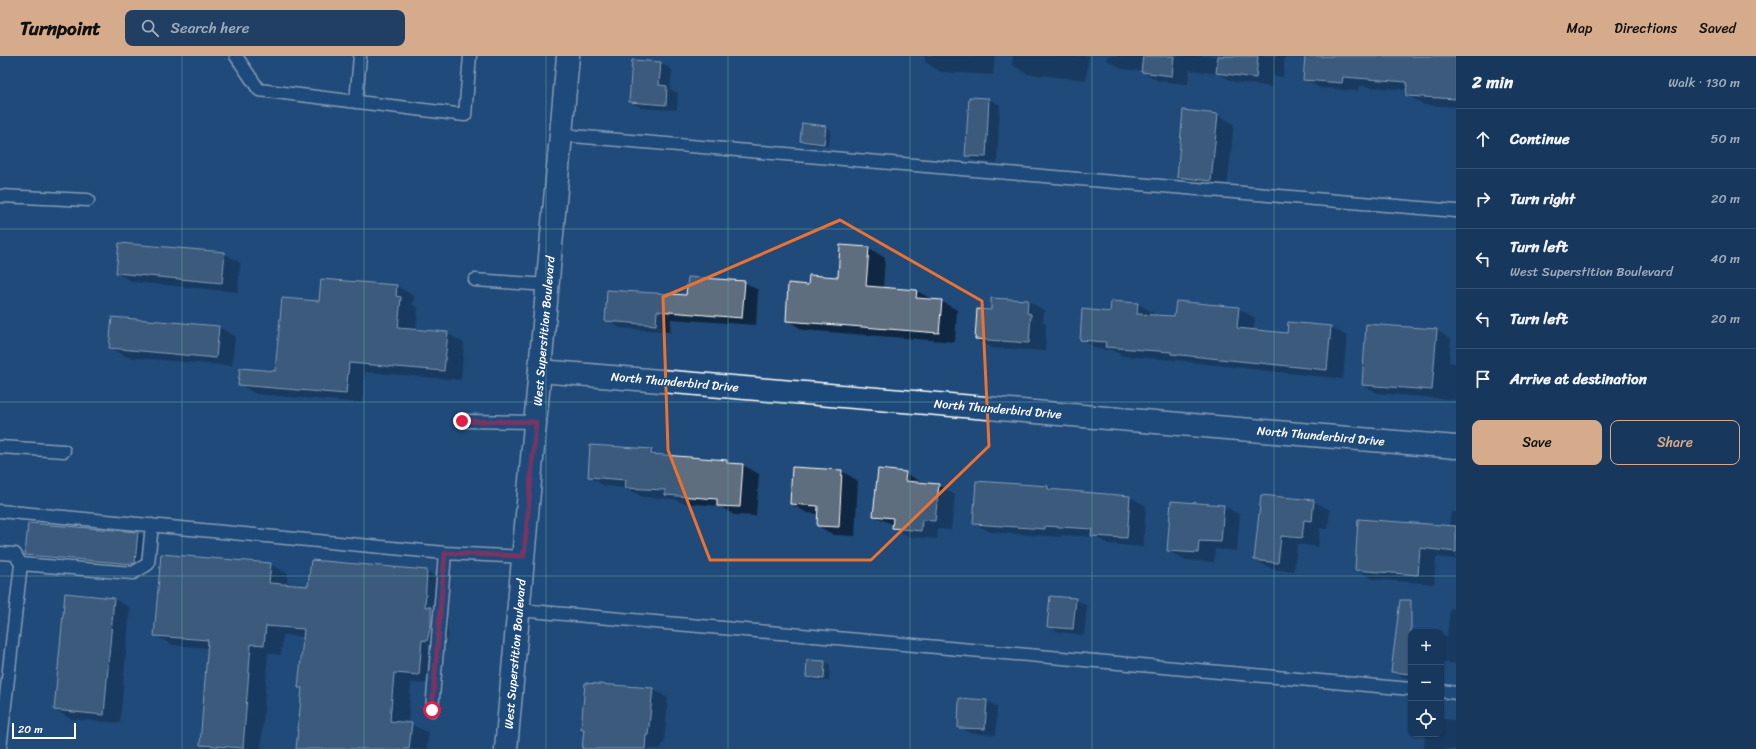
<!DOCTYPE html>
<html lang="en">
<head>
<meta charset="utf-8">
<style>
	:root { --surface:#17385c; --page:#203f62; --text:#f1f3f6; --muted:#9eacbb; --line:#365272; --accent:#d6ab8b }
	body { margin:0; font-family:Sriracha,sans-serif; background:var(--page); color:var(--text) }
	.controls { position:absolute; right:12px; bottom:12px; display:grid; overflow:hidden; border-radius:8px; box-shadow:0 1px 3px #0004 }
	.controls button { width:36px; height:36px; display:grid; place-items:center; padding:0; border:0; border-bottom:1px solid var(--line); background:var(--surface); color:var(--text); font:20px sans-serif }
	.scale { position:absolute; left:12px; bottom:10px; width:64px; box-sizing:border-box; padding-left:4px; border:2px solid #fff; border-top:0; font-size:11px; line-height:14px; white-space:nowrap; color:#fff; -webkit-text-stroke:3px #1f4a7a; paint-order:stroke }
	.stop { position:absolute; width:12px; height:12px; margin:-9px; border:3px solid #e11d48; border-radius:50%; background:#fff }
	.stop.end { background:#e11d48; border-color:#fff; box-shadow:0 1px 4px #0008 }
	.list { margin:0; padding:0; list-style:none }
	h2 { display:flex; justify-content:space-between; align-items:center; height:52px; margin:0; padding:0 16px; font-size:17px }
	h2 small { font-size:13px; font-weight:400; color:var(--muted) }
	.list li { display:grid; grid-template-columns:26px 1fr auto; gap:12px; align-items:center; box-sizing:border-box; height:60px; padding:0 16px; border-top:1px solid var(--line) }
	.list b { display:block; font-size:15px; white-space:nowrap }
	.list p { margin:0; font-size:13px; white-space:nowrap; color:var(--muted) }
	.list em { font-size:13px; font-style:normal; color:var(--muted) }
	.actions { display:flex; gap:8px; padding:12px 16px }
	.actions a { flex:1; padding:9px 0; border:1px solid var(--accent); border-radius:8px; text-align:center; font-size:14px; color:var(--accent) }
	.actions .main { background:var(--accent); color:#111 }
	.icon { flex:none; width:22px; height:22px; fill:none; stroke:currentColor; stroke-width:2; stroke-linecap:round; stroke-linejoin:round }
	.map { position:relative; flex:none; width:1456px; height:693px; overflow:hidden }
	header { display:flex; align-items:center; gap:24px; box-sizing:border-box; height:56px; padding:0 20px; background:var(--accent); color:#111 }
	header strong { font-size:19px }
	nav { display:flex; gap:22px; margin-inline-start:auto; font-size:14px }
	.search { width:280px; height:36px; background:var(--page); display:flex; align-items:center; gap:10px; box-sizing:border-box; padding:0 14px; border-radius:8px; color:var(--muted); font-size:15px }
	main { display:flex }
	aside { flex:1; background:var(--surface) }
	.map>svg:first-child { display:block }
	.shadow { fill:#0007 }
	.building { fill:#5e6e7e; stroke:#fff }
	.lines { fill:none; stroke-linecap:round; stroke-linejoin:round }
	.service-casing { stroke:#fff; stroke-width:15 }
	.minor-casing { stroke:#fff; stroke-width:25 }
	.secondary-casing { stroke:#fff; stroke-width:25 }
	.service { stroke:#1f4a7a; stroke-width:12 }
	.minor { stroke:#1f4a7a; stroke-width:22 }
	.secondary { stroke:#1f4a7a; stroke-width:22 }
	.route { stroke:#e11d48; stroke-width:5 }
	.marked { fill:none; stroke:#eb7230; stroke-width:3; stroke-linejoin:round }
	.grid { fill:none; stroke:#63a6a1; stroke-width:1; stroke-opacity:0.55 }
	.labels { text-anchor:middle; stroke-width:3; stroke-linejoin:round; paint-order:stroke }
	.street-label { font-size:12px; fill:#fff; stroke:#1f4a7a }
</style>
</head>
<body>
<header>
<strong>Turnpoint</strong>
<div class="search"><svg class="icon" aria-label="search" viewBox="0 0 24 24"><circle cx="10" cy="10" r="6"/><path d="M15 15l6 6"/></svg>Search here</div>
<nav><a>Map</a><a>Directions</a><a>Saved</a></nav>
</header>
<main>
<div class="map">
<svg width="1456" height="693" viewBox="0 0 1456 693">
	<rect width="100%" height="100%" fill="#1f4a7a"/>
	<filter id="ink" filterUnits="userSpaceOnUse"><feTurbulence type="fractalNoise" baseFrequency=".025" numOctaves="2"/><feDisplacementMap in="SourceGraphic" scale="8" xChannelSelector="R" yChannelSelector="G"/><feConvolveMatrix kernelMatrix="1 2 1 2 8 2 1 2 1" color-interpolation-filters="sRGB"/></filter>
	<g filter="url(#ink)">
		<!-- shadow -->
		<path class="shadow" d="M925,0h70l-2,19 -52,-3 -16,-10z
			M1013,0h76l-3,24 -58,-6 -16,-9z
			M1107,0h178l-2,21 -11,-1v11l-38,-5 -15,-8 -29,-4 -2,14 -30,-3 -16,-10 -20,-2 -16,-10z
			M1306,0h150v51l-32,-2 -17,-10 1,-5 -49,-4 -1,5 -38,-3 -16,-9z
			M661,7l11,7 -2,19 8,4 -1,17 -36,-2 -11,-7z
			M970,42l19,1 11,6 -3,58 -20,-1 -11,-6z
			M1218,59l16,9 -7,65 -33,-3 -16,-9z
			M803,68l23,3 5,3 -2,16 -23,-2 -5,-3z
			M841,190l28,2 16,10 -2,30 34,3 16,9 8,1 16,9 -2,32 -152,-12 -16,-10 22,-34 30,-8z
			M224,197l16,10 -2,29 -105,-10 -16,-9z
			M744,226l14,8 -2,35 -85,-6 -1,13 -50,-4 -14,-8 81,-24z
			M397,230l17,10 -1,9 5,2 -2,23 31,3 17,10 -3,37 -96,-8 -3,31 -106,-9 -17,-10 37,-12 44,-70z
			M1028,245l16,9 -1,12 3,2 -1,27 -53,-3 -16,-9 16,-28z
			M1138,248l16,9v3l21,1 63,-9 17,10 -2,13 35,3 43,-7 16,9 -4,43 -155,-17 -3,-1 -62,-5 -11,-6 -15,-1 -16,-10 30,-26z
			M219,271l16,9 -3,30 -105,-9 -17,-9z
			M1436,274l15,9 -2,23 7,1v37l-79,-7 -14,-8z
			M651,394l10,6 66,5 7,3 9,1 16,9 -3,42 -22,-1 -14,-9 -38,-3 -8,-4 -32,-2 -16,-9 -21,-2 -16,-9z
			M793,412l49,3 16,10 -3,55 -21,-1 -16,-9v-12l-11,-1 -16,-9z
			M905,417l17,9 -1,2 18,1 16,10 -4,35 -13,-1 -1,10 -28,-2 -16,-10 1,-2 -20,-9z
			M1048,430l7,4 75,7 16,9 -3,41 -35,-3 -12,-7 -35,-2v2l-71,-5 -16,-9z
			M1313,445l17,9 -2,19 -8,-1 -2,19 -21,-3 -3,27 -22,-2 -17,-9z
			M1172,446l52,4 16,9 -3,36 -22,-2 -1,13 -30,-2 -16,-10z
			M1451,456h5v47l-20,-2 -2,27 -62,-5 -16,-9 93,-43z
			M138,477l5,3 -4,31 -108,-10 -5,-3z
			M312,505l115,10 17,10 -2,34 6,3v18l-4,15 -5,-1 -3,34 -25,-1 -3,40 3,1 18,9 -2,16h-130l6,-59 -4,-3 6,-50 -22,-2 -2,20 -13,-2 -7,96h-52l-8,-5 7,-96 -36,-3 -17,-10 115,-71 18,10 -1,11 22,2z
			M66,538l48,5 16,9 -10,115 -49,-4 -16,-9z
			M1076,543l11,7 -3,29 -25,-3 -11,-6z
			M1450,552l6,1v55l-15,-2v-26h6z
			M1411,576v46l-8,-1 -10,-6z
			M825,606l5,3 -1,16 -17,-1 -5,-3z
			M652,633l16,9 -4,46h-2l-1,5h-78l2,-19 -3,-2z
			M987,645l10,6 -1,28 -26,-2 -11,-6z
			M1441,663l15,1v29h-32l1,-13h8l1,-2h7z"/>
		<!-- building -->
		<path class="building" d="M1143,0h31l-2,20 -31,-4z
			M1218,0h40l-2,22 -40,-5z
			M1305,0h151v43l-50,-3 1,-14 -64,-5 -1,6 -39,-3z
			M632,4l29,2 -2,23 8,1 -1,19 -37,-3z
			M969,41l20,1 -3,59 -21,-1z
			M1183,54l35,4 -7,67 -34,-4z
			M802,67l24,3 -2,18 -24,-3z
			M119,187l106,9 -3,31 -106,-10z
			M840,189l29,2 -3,39 51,4 -1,8 26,2 -3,33 -153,-12 2,-38 20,2 1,-10 29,2z
			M688,221l57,4 -3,37 -85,-7 -1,14 -51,-4 2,-31 79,5z
			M321,223l76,6 -1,11 5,1 -3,31 50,4 -4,39 -95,-8 -3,31 -108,-9 2,-17 35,3 7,-73 37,3z
			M991,242l37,2 -1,13 4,1 -2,29 -54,-4 2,-30 14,1z
			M1111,245l27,2 -1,11 37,2 2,-15 63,6 -2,21 50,5 1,-11 43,4 -4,44 -156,-16v-2l-66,-5 1,-5 -26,-2 2,-31 28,3z
			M112,261l107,9 -3,32 -107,-10z
			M1366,268l71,5 -5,61 -70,-5z
			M590,389l62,4 -1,5 76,6v3l16,1 -3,43 -23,-1v-7l-52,-4v-5l-40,-2 1,-8 -38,-3z
			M792,411l50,3 -3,57 -22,-1 1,-20 -28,-2z
			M878,413l28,3 -1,9 34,3 -4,37 -13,-1 -1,11 -29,-3 1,-10 -20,-2z
			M976,425l72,5v3l82,7 -3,42 -36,-2 1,-7 -47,-3v3l-72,-5z
			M1261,439l53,5 -2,21 -8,-1 -2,18 -21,-2 -3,27 -24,-3z
			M1171,445l53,4 -3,37 -22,-1 -1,12 -31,-2z
			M1358,463l98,7v26l-36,-4 -2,27 -63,-5z
			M28,467l110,9 -3,31 -2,1 -108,-9z
			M161,498l110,9 -2,20 39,3 3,-26 116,10 -2,37h6v18l-4,16 -5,-1 -3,35 -25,-2 -4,48 22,2 -3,26h-113l6,-61h-4l6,-59 -38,-3 -2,19 -13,-1 -8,104 -43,-3 8,-105 -54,-4z
			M65,537l49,5 -10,117 -50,-5z
			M1050,540l26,2 -3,31 -26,-2z
			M1400,544h11v74l-20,-2z
			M807,604l18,1 -1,18 -18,-2z
			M585,627l68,5 -5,47h-2l-1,14h-63l2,-20h-3z
			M959,642l28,2 -2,29 -27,-1z"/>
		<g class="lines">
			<!-- service casing -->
			<g class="service-casing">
				<path id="service" d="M236,0l23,34 206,25 5,-59
					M356,46l4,-46
					M561,79l895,76
					M0,140l88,4
					M475,224l73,5
					M462,365l74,1
					M0,391l64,4
					M0,455l445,42
					M0,497l15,1 6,10 112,9 15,-9 4,-39
					M519,554l892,79
					M1441,635l15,2
					M432,654l13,-157 79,4
					M0,693l21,-185"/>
			</g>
			<!-- minor casing -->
			<g class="minor-casing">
				<path id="minor" d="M540,315l916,76"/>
			</g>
			<!-- secondary casing -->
			<g class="secondary-casing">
				<path id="secondary" d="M506,693l62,-693"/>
			</g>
			<!-- service -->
			<use href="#service" class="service"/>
			<!-- minor -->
			<use href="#minor" class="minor"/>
			<!-- secondary -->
			<use href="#secondary" class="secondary"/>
		</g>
	</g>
	<g class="lines" filter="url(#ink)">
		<!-- route -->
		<path class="route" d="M432,654l13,-157 79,3 12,-134 -74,-1"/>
	</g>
	<!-- marked area -->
	<path d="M0 0H1456V693H0ZM840,164l142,81 7,145 -118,114h-161l-42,-110 -5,-153z" fill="#1f4a7a" fill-opacity=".55" fill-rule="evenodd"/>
	<path class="marked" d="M840,164l142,81 7,145 -118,114h-161l-42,-110 -5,-153z"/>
	<!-- grid -->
	<path class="grid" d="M182,0v693M364,0v693M546,0v693M728,0v693M910,0v693M1092,0v693M1274,0v693M0,173h1456M0,346h1456M0,520h1456"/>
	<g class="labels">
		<!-- street labels -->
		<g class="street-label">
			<text transform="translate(544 275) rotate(-85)" y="4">West Superstition Boulevard</text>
			<text transform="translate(675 326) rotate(5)" y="4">North Thunderbird Drive</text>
			<text transform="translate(998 353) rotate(5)" y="4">North Thunderbird Drive</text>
			<text transform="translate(1321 380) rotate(5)" y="4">North Thunderbird Drive</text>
			<text transform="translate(515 598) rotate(-85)" y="4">West Superstition Boulevard</text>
		</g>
	</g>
</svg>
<div class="controls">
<button>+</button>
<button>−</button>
<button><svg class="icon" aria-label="locate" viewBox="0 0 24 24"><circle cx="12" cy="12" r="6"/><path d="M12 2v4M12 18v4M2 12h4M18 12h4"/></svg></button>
</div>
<div class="scale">20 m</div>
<div class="stop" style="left:432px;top:654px"></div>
<div class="stop end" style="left:462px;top:365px"></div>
</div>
<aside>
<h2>2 min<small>Walk · 130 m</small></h2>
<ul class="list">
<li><svg class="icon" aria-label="ahead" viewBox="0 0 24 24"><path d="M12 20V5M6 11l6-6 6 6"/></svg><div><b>Continue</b></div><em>50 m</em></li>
<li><svg class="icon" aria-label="right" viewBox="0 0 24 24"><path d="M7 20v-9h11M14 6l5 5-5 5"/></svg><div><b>Turn right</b></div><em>20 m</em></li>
<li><svg class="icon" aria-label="left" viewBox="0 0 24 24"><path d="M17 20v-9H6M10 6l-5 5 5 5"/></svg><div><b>Turn left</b><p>West Superstition Boulevard</p></div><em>40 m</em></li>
<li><svg class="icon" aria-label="left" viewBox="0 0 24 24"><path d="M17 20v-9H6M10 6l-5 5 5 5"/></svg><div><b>Turn left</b></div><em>20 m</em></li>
<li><svg class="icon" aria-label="arrive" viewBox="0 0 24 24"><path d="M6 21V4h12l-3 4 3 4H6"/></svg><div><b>Arrive at destination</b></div></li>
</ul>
<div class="actions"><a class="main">Save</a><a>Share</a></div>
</aside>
</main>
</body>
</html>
